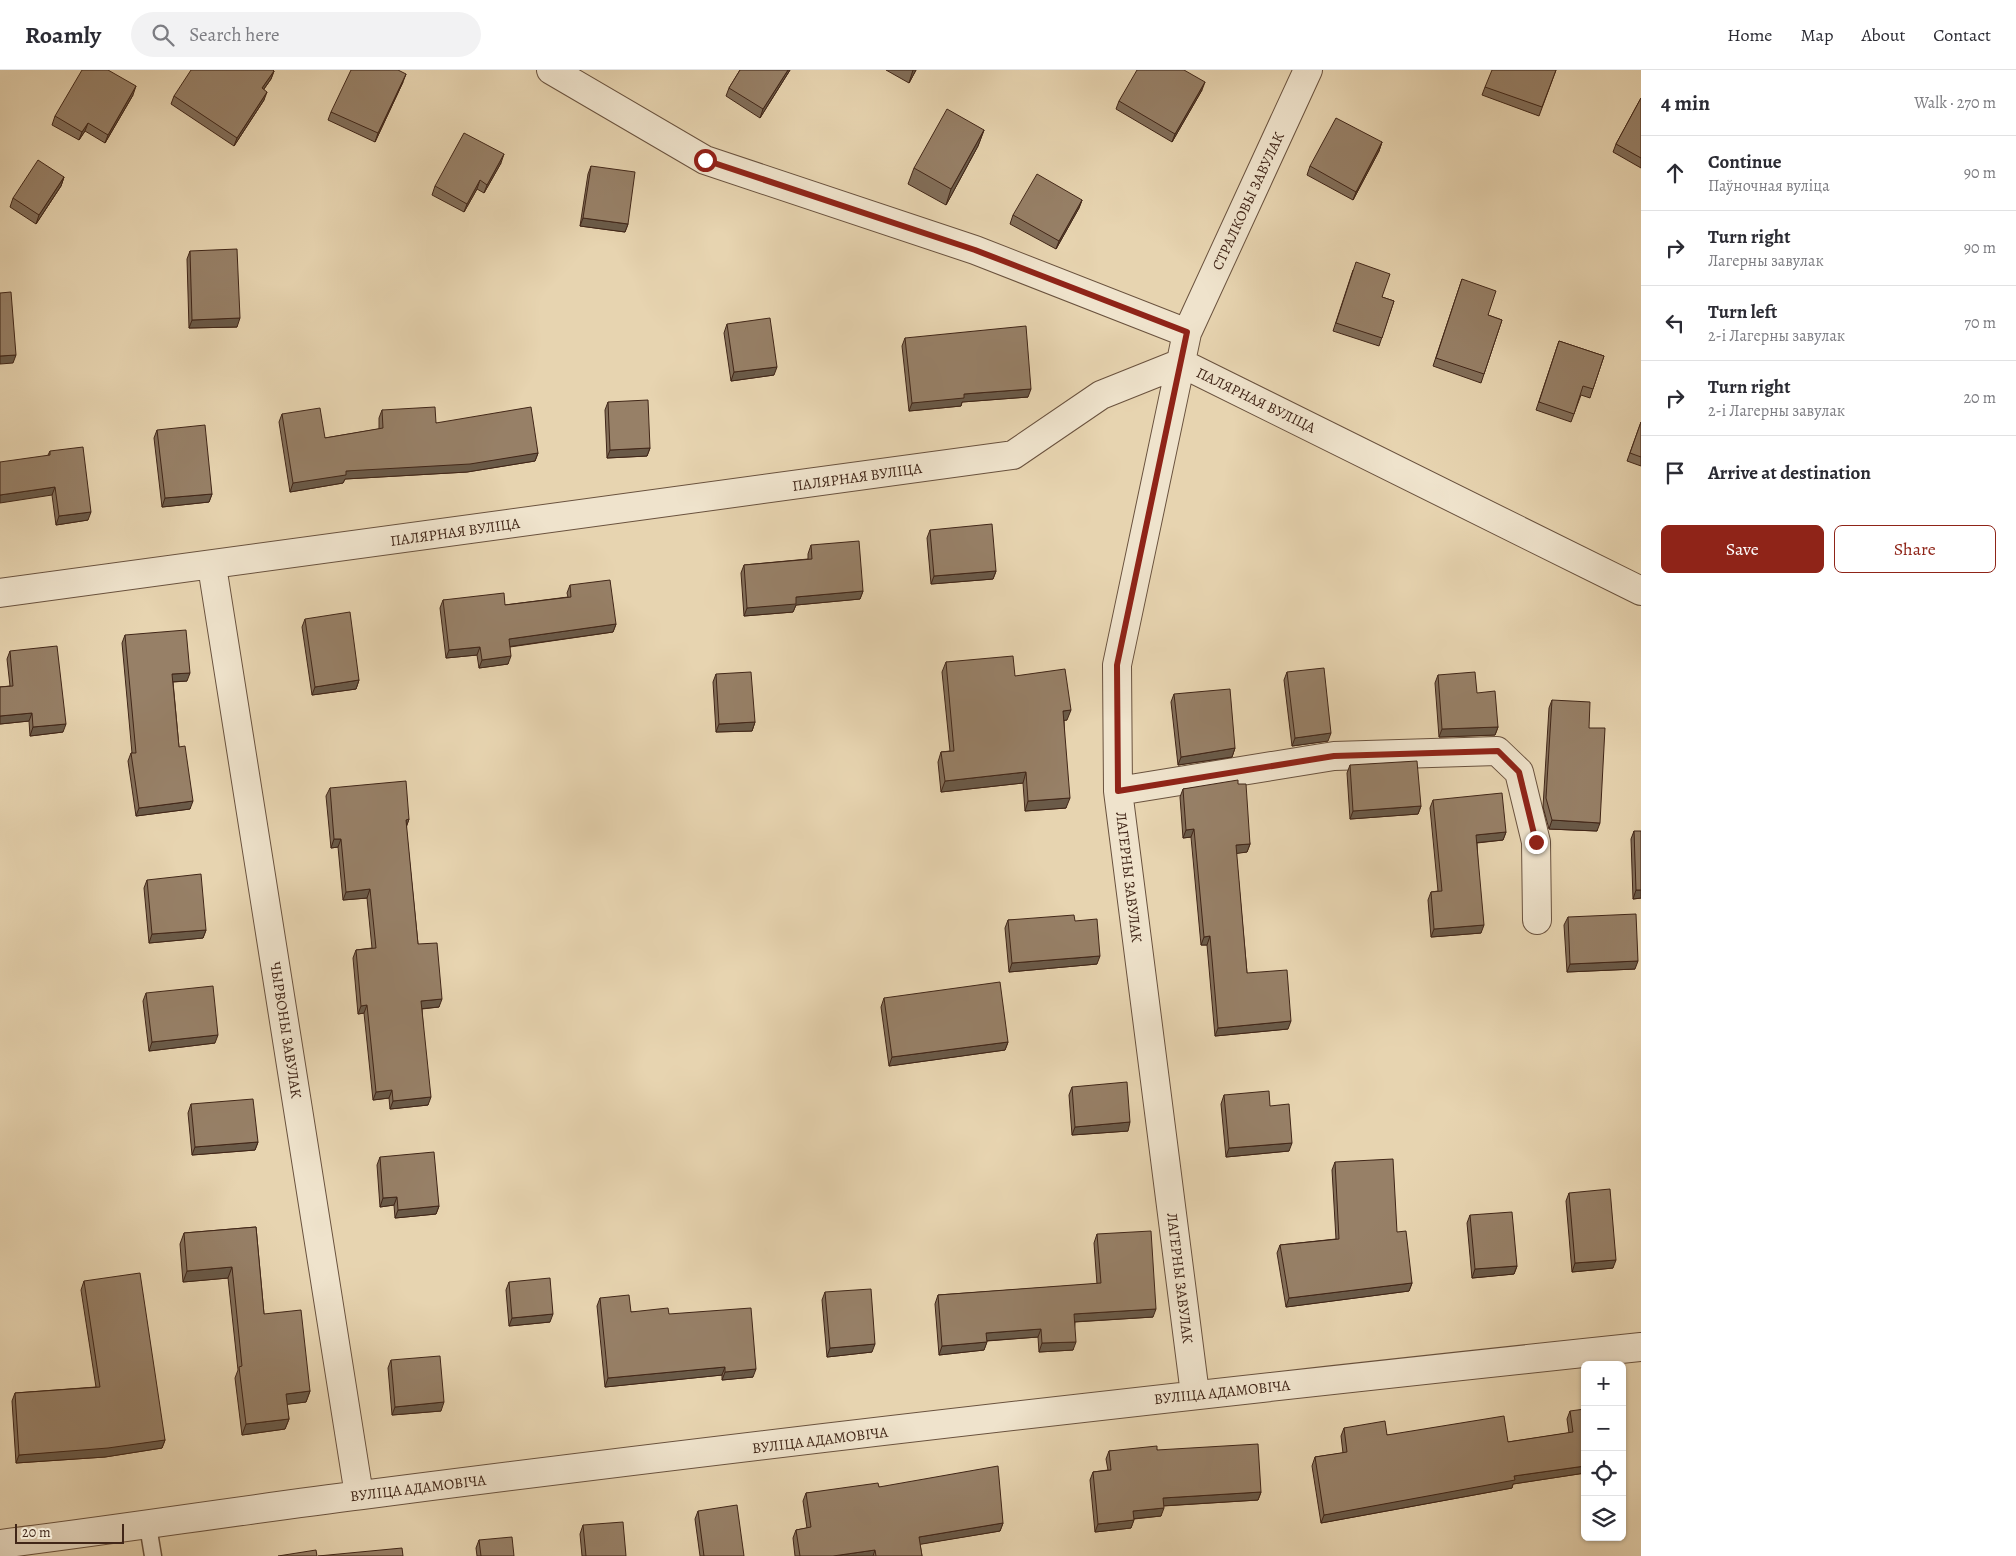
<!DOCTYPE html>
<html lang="en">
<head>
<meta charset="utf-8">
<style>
	:root { --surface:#fff; --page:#f2f2f3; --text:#2b2b33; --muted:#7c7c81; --line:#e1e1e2; --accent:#8f2418 }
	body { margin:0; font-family:Alegreya,serif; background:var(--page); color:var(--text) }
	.controls { position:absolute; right:15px; bottom:15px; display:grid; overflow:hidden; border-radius:8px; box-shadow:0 1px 4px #0004 }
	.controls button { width:45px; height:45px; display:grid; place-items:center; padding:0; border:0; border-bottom:1px solid var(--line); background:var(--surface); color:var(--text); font:25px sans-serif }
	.scale { position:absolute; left:15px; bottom:12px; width:109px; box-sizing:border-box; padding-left:5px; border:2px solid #412618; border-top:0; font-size:14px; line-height:18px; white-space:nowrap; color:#412618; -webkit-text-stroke:4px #efe3cc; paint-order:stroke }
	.stop { position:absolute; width:15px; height:15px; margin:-11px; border:4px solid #8f2418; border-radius:50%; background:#fff }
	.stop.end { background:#8f2418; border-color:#fff; box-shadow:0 1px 5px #0008 }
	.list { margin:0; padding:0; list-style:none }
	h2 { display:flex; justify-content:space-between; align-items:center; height:65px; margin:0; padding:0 20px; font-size:21px }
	h2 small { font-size:16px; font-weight:400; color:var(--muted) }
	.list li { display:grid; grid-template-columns:32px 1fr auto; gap:15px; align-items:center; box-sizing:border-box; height:75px; padding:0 20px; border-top:1px solid var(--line) }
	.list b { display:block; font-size:19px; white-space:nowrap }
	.list p { margin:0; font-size:16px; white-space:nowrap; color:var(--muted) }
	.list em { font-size:16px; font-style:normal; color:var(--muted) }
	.actions { display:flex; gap:10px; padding:15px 20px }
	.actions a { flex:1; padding:11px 0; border:1px solid var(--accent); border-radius:8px; text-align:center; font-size:18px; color:var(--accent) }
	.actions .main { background:var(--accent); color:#fff }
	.icon { flex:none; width:28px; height:28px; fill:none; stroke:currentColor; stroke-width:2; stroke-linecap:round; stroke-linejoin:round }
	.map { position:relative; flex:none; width:1641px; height:1486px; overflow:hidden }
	header { display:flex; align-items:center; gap:30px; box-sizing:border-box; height:70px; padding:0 25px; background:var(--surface); border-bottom:1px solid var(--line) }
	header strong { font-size:24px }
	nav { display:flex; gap:28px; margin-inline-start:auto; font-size:18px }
	.search { width:350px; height:45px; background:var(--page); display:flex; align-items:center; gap:12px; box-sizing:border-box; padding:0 18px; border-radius:28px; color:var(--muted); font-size:19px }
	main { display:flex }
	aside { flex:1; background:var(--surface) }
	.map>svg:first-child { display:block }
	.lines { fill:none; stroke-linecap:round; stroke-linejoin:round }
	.lane-casing { stroke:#6a523e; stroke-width:19 }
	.street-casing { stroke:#6a523e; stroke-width:30 }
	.lane { stroke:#efe3cc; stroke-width:16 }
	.street { stroke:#efe3cc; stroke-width:28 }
	.wall { fill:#826e59; stroke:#412618 }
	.shaded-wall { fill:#6a5a48; stroke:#412618 }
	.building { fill:#978067; stroke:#412618 }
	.route { stroke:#8f2418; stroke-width:6 }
	.labels { text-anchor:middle; stroke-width:4; stroke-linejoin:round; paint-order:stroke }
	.street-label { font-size:15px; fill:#412618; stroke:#efe3cc }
</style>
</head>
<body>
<header>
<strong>Roamly</strong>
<div class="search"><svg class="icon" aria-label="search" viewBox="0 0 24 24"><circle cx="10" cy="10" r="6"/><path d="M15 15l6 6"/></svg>Search here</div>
<nav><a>Home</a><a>Map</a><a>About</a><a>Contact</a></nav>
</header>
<main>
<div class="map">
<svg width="1641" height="1486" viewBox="0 0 1641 1486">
	<rect width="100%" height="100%" fill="#e7d4b0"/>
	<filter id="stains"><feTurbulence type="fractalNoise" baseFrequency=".004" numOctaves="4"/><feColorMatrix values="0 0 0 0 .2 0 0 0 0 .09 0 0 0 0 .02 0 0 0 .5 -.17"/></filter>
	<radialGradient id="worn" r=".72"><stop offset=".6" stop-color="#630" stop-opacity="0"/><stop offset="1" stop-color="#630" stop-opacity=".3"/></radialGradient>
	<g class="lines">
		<!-- lane casing -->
		<g class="lane-casing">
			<path id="lane" d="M148,1456l5,30"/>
		</g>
		<!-- street casing -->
		<g class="street-casing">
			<path id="street" d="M551,0l154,90 270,90 212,83
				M212,496l147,929
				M0,523l1013,-138 88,-60 80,-32 460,228
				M1118,721l216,-35 163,-5 22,21 17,70 1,78
				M1195,1324l-77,-603 -1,-126 70,-332 121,-263
				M0,1474c121,-15 241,-34 362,-49 426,-55 852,-103 1279,-148"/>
		</g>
		<!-- lane -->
		<use href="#lane" class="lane"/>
		<!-- street -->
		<use href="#street" class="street"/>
	</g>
	<!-- wall -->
	<path class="wall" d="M740,0h50l-30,48 -34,-22 3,-8z
		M886,0h30l-7,13z
		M1556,0l-17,46 -57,-21 3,-8z
		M274,1l-3,8 -7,10v11l-30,46 -63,-42 3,-8z
		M403,12l-28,60 -47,-22 3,-8z
		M1202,20l-30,52 -56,-33 3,-8z
		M133,25l-28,48 -20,-12 -6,9 -27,-15 3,-9z
		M1641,28v70l-28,-16 3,-8z
		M984,60l-6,16 -32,59 -38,-21 6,-16z
		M1382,72l-3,9 -26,49 -46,-25 3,-9z
		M501,93l-17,30 -7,-4 -13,23 -32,-17 3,-9z
		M591,96l37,58 -3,8 -45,-6 8,-52z
		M64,107l-3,9 -25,38 -26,-17 3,-9z
		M1082,130l-3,8 -23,41 -46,-25 3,-9z
		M190,181l47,76 -48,1 -2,-69z
		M1353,200l29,27 12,4 -15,45 -46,-15z
		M1462,209l26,36 14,5 -21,63 -48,-17z
		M727,254l47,51 -43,6 -7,-48z
		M905,268l123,59 -66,5 -1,4 -52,5 -7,-65z
		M1559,271l45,15 -14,42 -9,-3 -10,27 -35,-12z
		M608,332l42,46 -3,8 -40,2 -2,-48z
		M382,340l54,13 102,30 -3,8 -68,11 -122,7 -2,4 -53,9 -11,-70 3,-8 43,24 54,-9v-11z
		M1641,352v44l-14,-5z
		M157,360l55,64 -3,8 -47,5 -8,-69z
		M50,381l38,69 -32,5 -4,-30 -4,-40z
		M930,460l66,41 -3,8 -62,5 -4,-46z
		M811,475l52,46 -3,8 -64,6 -3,7 -49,4 -3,-43 3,-8 64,-6v-5z
		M570,515l46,39 -3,8 -103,15 -2,17 -29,4 -2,-13 -31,3 -6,-50 3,-8 62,5 63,-8 -1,-4z
		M305,549l54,61 -3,9 -44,6 -10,-68z
		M125,565l62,46 -14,1 6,65 11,62 -54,7 -8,-55 3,-8h1l-10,-110z
		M10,581l53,81 -33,4 -1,-15 -29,3v-37l10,-1 -3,-27z
		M946,592l69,14 52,44h-3l2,88 -41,3 -2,-28 -82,9 -3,-30 3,-10 9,-1 -8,-79z
		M1287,602l41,69 -36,5 -8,-66z
		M716,604l39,48 -3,9 -36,1 -3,-50z
		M1438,605l39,18 21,34 -3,8 -56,2 -4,-54z
		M1174,624l61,54 -3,9 -54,8 -7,-63z
		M1552,630l37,28 8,103 -48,-2 -6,-22 6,-99z
		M1350,695l71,41 -3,8 -68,5 -3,-46z
		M1238,714l12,60 -3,8 -11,1 11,120 41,56 -73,7 -8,-91h-6l-10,-108 -8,1 -3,-41 3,-8z
		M330,718l79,31 -3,8 12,117 21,63 -17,2 6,96 -38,4 -1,-11 -16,2 -9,-87 -6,1 -5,-56 3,-8 16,-2 -5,-50 -24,2 -5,-53 -7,1 -5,-52z
		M1433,730l73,32 -3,8 -26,3 4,90 -50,4 -3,-37 3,-8 7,-1 -8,-83z
		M1634,761l7,67 -8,1 -2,-60z
		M147,810l59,50 -3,8 -54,5 -5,-55z
		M1568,847l67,52 -68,3 -3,-47z
		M1008,850l67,1 22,43 -88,8 -4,-44z
		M146,923l69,50 -66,8 -6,-50z
		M884,928l124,44 -3,8 -116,16 -8,-59z
		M1072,1017l56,44 -56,4 -3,-40z
		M1224,1025l46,11 19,45 -63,6 -5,-53z
		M191,1034l67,38 -3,8 -63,5 -4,-42z
		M380,1087l59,49 -3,8 -41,4 -1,-13 -14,2 -3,-42z
		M1335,1092l77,121 -3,8 -123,16 -9,-54 3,-8 56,-6 -4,-69z
		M1569,1123l44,75 -41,4 -6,-71z
		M1470,1145l47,51 -3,8 -42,4 -5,-55z
		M256,1157l8,87 46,77 -4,11 -19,2 2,15 -4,10 -43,6 -7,-57 3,-8 -10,-92 -45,4 -3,-38 4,-11z
		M1097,1164l56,83 -78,5 -2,28 -34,2 -1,-15 -51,4 -3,9 -45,5 -4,-51 3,-9 159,-11 -3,-41z
		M84,1211l81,159 -3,8 -57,9 -89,6 -4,-62 3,-8 81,-6 -15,-97z
		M509,1212l41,40 -41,4 -3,-36z
		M825,1222l47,60 -45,5 -5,-57z
		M600,1228l31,14 38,2 84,63 -31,3v-5l-117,12 -8,-81z
		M391,1290l50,51 -49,4 -4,-47z
		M1570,1341l15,62 -72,11 -1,4 -191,35 -9,-57 3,-9 28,-4 -2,-17 3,-8 43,7 121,7 61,-9 -2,-14z
		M1157,1380l104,42 -3,8 -95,6 -2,10 -27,3 -3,9 -36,4 -5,-52 3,-8 15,-2 -2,-11 3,-8z
		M879,1417l124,36 -3,8 -80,13 2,12h-127l-2,-18 3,-8 11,-2 -4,-27 3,-8z
		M698,1441l46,45h-44l-5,-37z
		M583,1455l43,31h-44l-2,-22z
		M479,1470l35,16h-37l-1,-8z"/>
	<!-- shaded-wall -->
	<path class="shaded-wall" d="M788,0h2l-30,48 3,-9z
		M913,0h3l-7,13z
		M274,1l-3,8 -12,17 3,-8z
		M406,4l-3,8 -28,60 3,-9z
		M1205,12l-3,8 -30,52 3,-8z
		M136,16l-3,9 -28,48 3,-8z
		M267,22l-3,8 -30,46 3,-8z
		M88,53l-3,8 -6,9 3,-8z
		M984,60l-6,16 -32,59 5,-16z
		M1382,72l-3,9 -26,49 3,-8z
		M504,84l-3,9 -17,30 3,-8z
		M64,107l-3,9 -25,38 3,-9z
		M480,110l-3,9 -13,23 3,-8z
		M1082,130l-3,8 -23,41 3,-8z
		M583,148l45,6 -3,8 -45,-6z
		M240,248l-3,9 -48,1 3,-8z
		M16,285l-3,8 -13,1v-8z
		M777,297l-3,8 -43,6 3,-9z
		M1031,319l-3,8 -66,5 -1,4 -52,5 3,-8 52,-9z
		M650,378l-3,8 -40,2 3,-8z
		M538,383l-3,8 -68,11 -122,7 -2,4 -53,9 3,-9 53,-12z
		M55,417l-3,8 -52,8v-8z
		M212,424l-3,8 -47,5 3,-9z
		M91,442l-3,8 -32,5 3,-9z
		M996,501l-3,8 -62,5 3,-8z
		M863,521l-3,8 -64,6 -3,7 -49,4 3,-8 49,-11z
		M616,554l-3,8 -107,15 3,-8z
		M480,577l-3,8 -31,3 3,-8z
		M511,586l-3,8 -29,4 3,-8z
		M190,603l-3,8 -18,1 3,-8z
		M359,610l-3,9 -44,6 3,-8z
		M1071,640l-4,10 -7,1 3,-10z
		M32,643l-3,8 -29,3v-8z
		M755,652l-3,9 -36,1 3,-8z
		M66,654l-3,8 -33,4 3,-9z
		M1498,657l-3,8 -56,2 3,-8z
		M1331,663l-3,8 -36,5 3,-8z
		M1235,678l-3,9 -54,8 3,-8z
		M1026,702l-3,11 -82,9 4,-11z
		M1070,728l-4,10 -41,3 3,-10z
		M193,731l-3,8 -54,7 3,-8z
		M1421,736l-3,8 -68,5 3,-8z
		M409,749l-3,9v-8z
		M1552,750l48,3 -3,8 -48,-2z
		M1194,759l-3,8 -8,1 3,-8z
		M1506,762l-3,8 -30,3 3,-8z
		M334,769h7l-3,8 -7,1z
		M1250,774l-3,8 -14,2 3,-9z
		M370,819l-3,9 -24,2 3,-8z
		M1636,820h5v8l-8,1z
		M1484,855l-3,8 -50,4 3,-8z
		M206,860l-3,8 -54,5 3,-9z
		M1210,866l-3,9h-6l3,-8z
		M1100,886l-3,8 -88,8 3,-9z
		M1638,891l-3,8 -68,3 3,-8z
		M442,929l-3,8 -21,2 3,-8z
		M367,935l-3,8 -6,1 3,-8z
		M1291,951l-3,8 -73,7 3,-8z
		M218,965l-3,8 -66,8 3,-9z
		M1008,972l-3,8 -116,16 3,-9z
		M392,1020l-3,8 -16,2 3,-8z
		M431,1027l-3,8 -38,4 3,-8z
		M1130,1052l-2,9 -56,4 3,-8z
		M258,1072l-3,8 -63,5 3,-8z
		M1292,1073l-3,8 -63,6 3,-9z
		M397,1127l-3,8 -14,2 3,-9z
		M439,1136l-3,8 -41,4 3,-8z
		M1616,1190l-3,8 -41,4 3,-9z
		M1517,1196l-3,8 -42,4 3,-9z
		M232,1197l-4,11 -45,4 4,-11z
		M1412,1213l-3,8 -123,16 3,-9z
		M1156,1239l-3,8 -82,5 3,-8z
		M553,1244l-3,8 -41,4 3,-8z
		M1041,1259l-3,8 -55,4 3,-8z
		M987,1272l-3,8 -45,5 3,-9z
		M1076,1272l-3,8 -34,2 3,-9z
		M875,1274l-3,8 -45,5 3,-9z
		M725,1297l-3,8 -117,12 3,-9z
		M756,1299l-3,8 -31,3 3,-8z
		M310,1321l-4,11 -24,3 4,-11z
		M444,1332l-3,9 -49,4 3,-8z
		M289,1349l-4,10 -43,6 4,-11z
		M165,1370l-3,8 -57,9 -89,6 3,-8z
		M1585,1396v7l-72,11 -1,4 -191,35 3,-8 190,-39z
		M1261,1422l-3,8 -98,6 3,-8z
		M1164,1438l-3,8 -31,3 3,-8z
		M1134,1450l-3,8 -36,4 3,-8z
		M1003,1453l-3,8 -84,14 3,-8z
		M875,1480l-2,6h-40z"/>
	<!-- building -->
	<path class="building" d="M82,0h26l28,16 -28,49 -20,-12 -6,9 -27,-16z
		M191,0h82l1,1 -12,17 5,4 -30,46 -63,-42z
		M351,0h47l8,4 -28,59 -47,-21z
		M740,0h48l-25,39 -34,-21z
		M1137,0h47l21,12 -30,52 -56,-33z
		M1492,0h64l-14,37 -57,-20z
		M1641,28v60l-25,-14z
		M947,39l37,21 -33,59 -37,-21z
		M1336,48l46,24 -26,50 -46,-26z
		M464,63l40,21 -17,31 -7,-5 -13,24 -32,-18z
		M38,90l26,17 -25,38 -26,-17z
		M591,96l44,6 -7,52 -45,-6z
		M1037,104l45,26 -23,41 -46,-26z
		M237,179l3,69 -48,2 -2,-69z
		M1356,192l34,12 -8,23 12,4 -12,37 -46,-15z
		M1462,209l34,12 -8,24 14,5 -18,54 -48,-16z
		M11,222l5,63 -16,1v-63z
		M770,248l7,49 -43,5 -7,-48z
		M1026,256l5,63 -67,5v4l-52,5 -7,-65z
		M1559,271l45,15 -11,33 -10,-3 -9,28 -35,-12z
		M648,330l2,48 -40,2 -2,-48z
		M435,337l1,16 95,-16 7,46 -68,11 -124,7v4l-53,8 -11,-69 38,-6 5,30 58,-10 -1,-18z
		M1641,352v35l-11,-4z
		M205,355l7,69 -47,4 -8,-68z
		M83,377l8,65 -32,4 -4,-29 -55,8v-33l50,-7v-4z
		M992,454l4,47 -62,5 -4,-46z
		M859,471l4,50 -67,6v7l-49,4 -3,-43 68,-6 -1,-14z
		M610,510l6,44 -107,15 2,17 -29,4 -2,-13 -31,3 -6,-50 61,-7 1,12 66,-8 -1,-12z
		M350,542l9,68 -44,7 -10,-68z
		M186,560l4,43 -18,1 7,73 6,-1 8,55 -54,7 -8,-55h5l-11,-118z
		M57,576l9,78 -33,3 -1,-14 -32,3v-29l13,-1 -3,-35z
		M1013,586l2,20 50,-7 6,41 -8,1 7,87 -42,3 -2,-29 -81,9 -4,-29 13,-1 -8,-89z
		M1324,598l7,65 -36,5 -8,-66z
		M751,602l4,50 -36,2 -3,-50z
		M1475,602l2,21 18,-2 3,36 -56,2 -4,-54z
		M1230,619l5,59 -54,9 -7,-63z
		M1552,630l38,2 -1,26h16l-5,95 -48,-3 -6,-22z
		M1417,691l4,45 -68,5 -3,-46z
		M1238,710v4h8l4,60 -14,1 11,128 40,-3 4,51 -73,7 -8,-92 -6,1 -10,-108 -8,1 -3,-41z
		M406,711l3,38 -3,1 12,124 19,-1 5,56 -21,2 10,96 -38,4 -1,-11 -16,2 -9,-87 -6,1 -5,-56 20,-2 -6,-59 -24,3 -5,-53h-7l-4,-51z
		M1502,723l4,39 -30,3 8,90 -50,4 -3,-37 11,-1 -9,-91z
		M1634,761h7v59h-5z
		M201,804l5,56 -54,4 -5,-54z
		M1636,844l2,47 -68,3 -2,-47z
		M1074,845l1,6 22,-2 3,37 -88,7 -4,-43z
		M1000,912l8,60 -116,15 -8,-59z
		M213,916l5,49 -66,7 -6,-49z
		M1127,1012l3,40 -55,5 -3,-40z
		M1269,1021l1,15 19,-2 3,39 -63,5 -5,-53z
		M253,1029l5,43 -63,5 -4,-43z
		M434,1082l5,54 -41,4 -1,-13 -14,1 -3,-41z
		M1393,1089l4,73 9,-1 6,52 -123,15 -9,-53 59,-6 -4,-77z
		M1610,1119l6,71 -41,3 -6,-70z
		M1512,1142l5,54 -42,3 -5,-54z
		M256,1157l8,87 37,-4 9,81 -24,3 3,25 -43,5 -7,-57 3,-1 -10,-99 -45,4 -3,-38z
		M1151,1161l5,78 -82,5 2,28 -34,1 -1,-14 -55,4 1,9 -45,4 -4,-51 163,-12 -4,-49z
		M140,1203l25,167 -57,8 -89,7 -4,-62 85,-6 -16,-106z
		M550,1208l3,36 -41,4 -3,-36z
		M871,1219l4,55 -45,4 -5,-56z
		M629,1225l2,17 37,-4 1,6 82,-6 5,61 -31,3v-5l-117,11 -8,-80z
		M440,1286l4,46 -49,5 -4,-47z
		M1585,1339v57l-71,10 1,4 -191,35 -9,-58 32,-5 -3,-24 41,-7 2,14 117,-19 4,26 65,-10 -3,-21z
		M1258,1374l3,48 -98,6 1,10 -31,3 1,9 -36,4 -5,-52 18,-2 -2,-19 48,-5v4z
		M998,1396l5,57 -84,14 3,19h-46l-1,-6 -42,6h-33l-4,-26 15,-3 -5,-34 72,-10 1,4z
		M737,1435l7,51h-40l-6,-45z
		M623,1452l3,34h-40l-3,-31z
		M512,1467l2,19h-33l-2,-16z
		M402,1478l1,8h-85z
		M316,1480l1,6h-39z"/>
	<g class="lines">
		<!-- route -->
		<path class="route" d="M705,90l270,90 212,82 -70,333 1,126 216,-35 164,-5 21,21 17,70"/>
	</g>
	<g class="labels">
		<!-- street labels -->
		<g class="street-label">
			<text transform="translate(1248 131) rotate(-65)" y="5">СТРАЛКОВЫ ЗАВУЛАК</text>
			<text transform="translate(1256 330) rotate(26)" y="5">ПАЛЯРНАЯ ВУЛІЦА</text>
			<text transform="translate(857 407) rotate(-8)" y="5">ПАЛЯРНАЯ ВУЛІЦА</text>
			<text transform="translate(455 462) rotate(-8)" y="5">ПАЛЯРНАЯ ВУЛІЦА</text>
			<text transform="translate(1129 807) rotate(83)" y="5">ЛАГЕРНЫ ЗАВУЛАК</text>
			<text transform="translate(286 960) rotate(81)" y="5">ЧЫРВОНЫ ЗАВУЛАК</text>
			<text transform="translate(1180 1208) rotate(83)" y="5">ЛАГЕРНЫ ЗАВУЛАК</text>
			<text transform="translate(1222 1322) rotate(-6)" y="5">ВУЛІЦА АДАМОВІЧА</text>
			<text transform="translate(820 1370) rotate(-7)" y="5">ВУЛІЦА АДАМОВІЧА</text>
			<text transform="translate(418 1418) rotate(-7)" y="5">ВУЛІЦА АДАМОВІЧА</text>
		</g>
	</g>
	<rect width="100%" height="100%" filter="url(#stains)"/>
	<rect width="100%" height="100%" fill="url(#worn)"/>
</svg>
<div class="controls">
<button>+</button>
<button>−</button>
<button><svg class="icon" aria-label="locate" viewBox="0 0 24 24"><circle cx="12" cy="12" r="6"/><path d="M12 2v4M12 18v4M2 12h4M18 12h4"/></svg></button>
<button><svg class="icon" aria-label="layers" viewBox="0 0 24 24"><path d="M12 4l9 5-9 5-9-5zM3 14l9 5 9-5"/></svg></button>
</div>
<div class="scale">20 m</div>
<div class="stop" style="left:705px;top:90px"></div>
<div class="stop end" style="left:1536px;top:772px"></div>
</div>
<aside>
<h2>4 min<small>Walk · 270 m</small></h2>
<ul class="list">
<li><svg class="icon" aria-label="ahead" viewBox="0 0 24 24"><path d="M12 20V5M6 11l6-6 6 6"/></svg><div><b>Continue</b><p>Паўночная вуліца</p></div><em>90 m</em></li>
<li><svg class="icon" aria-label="right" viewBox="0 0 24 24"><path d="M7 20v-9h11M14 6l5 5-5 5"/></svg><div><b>Turn right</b><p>Лагерны завулак</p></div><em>90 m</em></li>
<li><svg class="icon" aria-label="left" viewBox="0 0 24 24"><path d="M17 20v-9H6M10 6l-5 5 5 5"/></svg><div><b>Turn left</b><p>2-і Лагерны завулак</p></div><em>70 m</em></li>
<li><svg class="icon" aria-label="right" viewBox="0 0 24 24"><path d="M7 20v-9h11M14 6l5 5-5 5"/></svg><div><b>Turn right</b><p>2-і Лагерны завулак</p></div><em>20 m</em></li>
<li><svg class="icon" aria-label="arrive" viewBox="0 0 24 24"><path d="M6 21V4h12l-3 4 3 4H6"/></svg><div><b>Arrive at destination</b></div></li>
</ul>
<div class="actions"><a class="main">Save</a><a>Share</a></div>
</aside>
</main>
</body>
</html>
